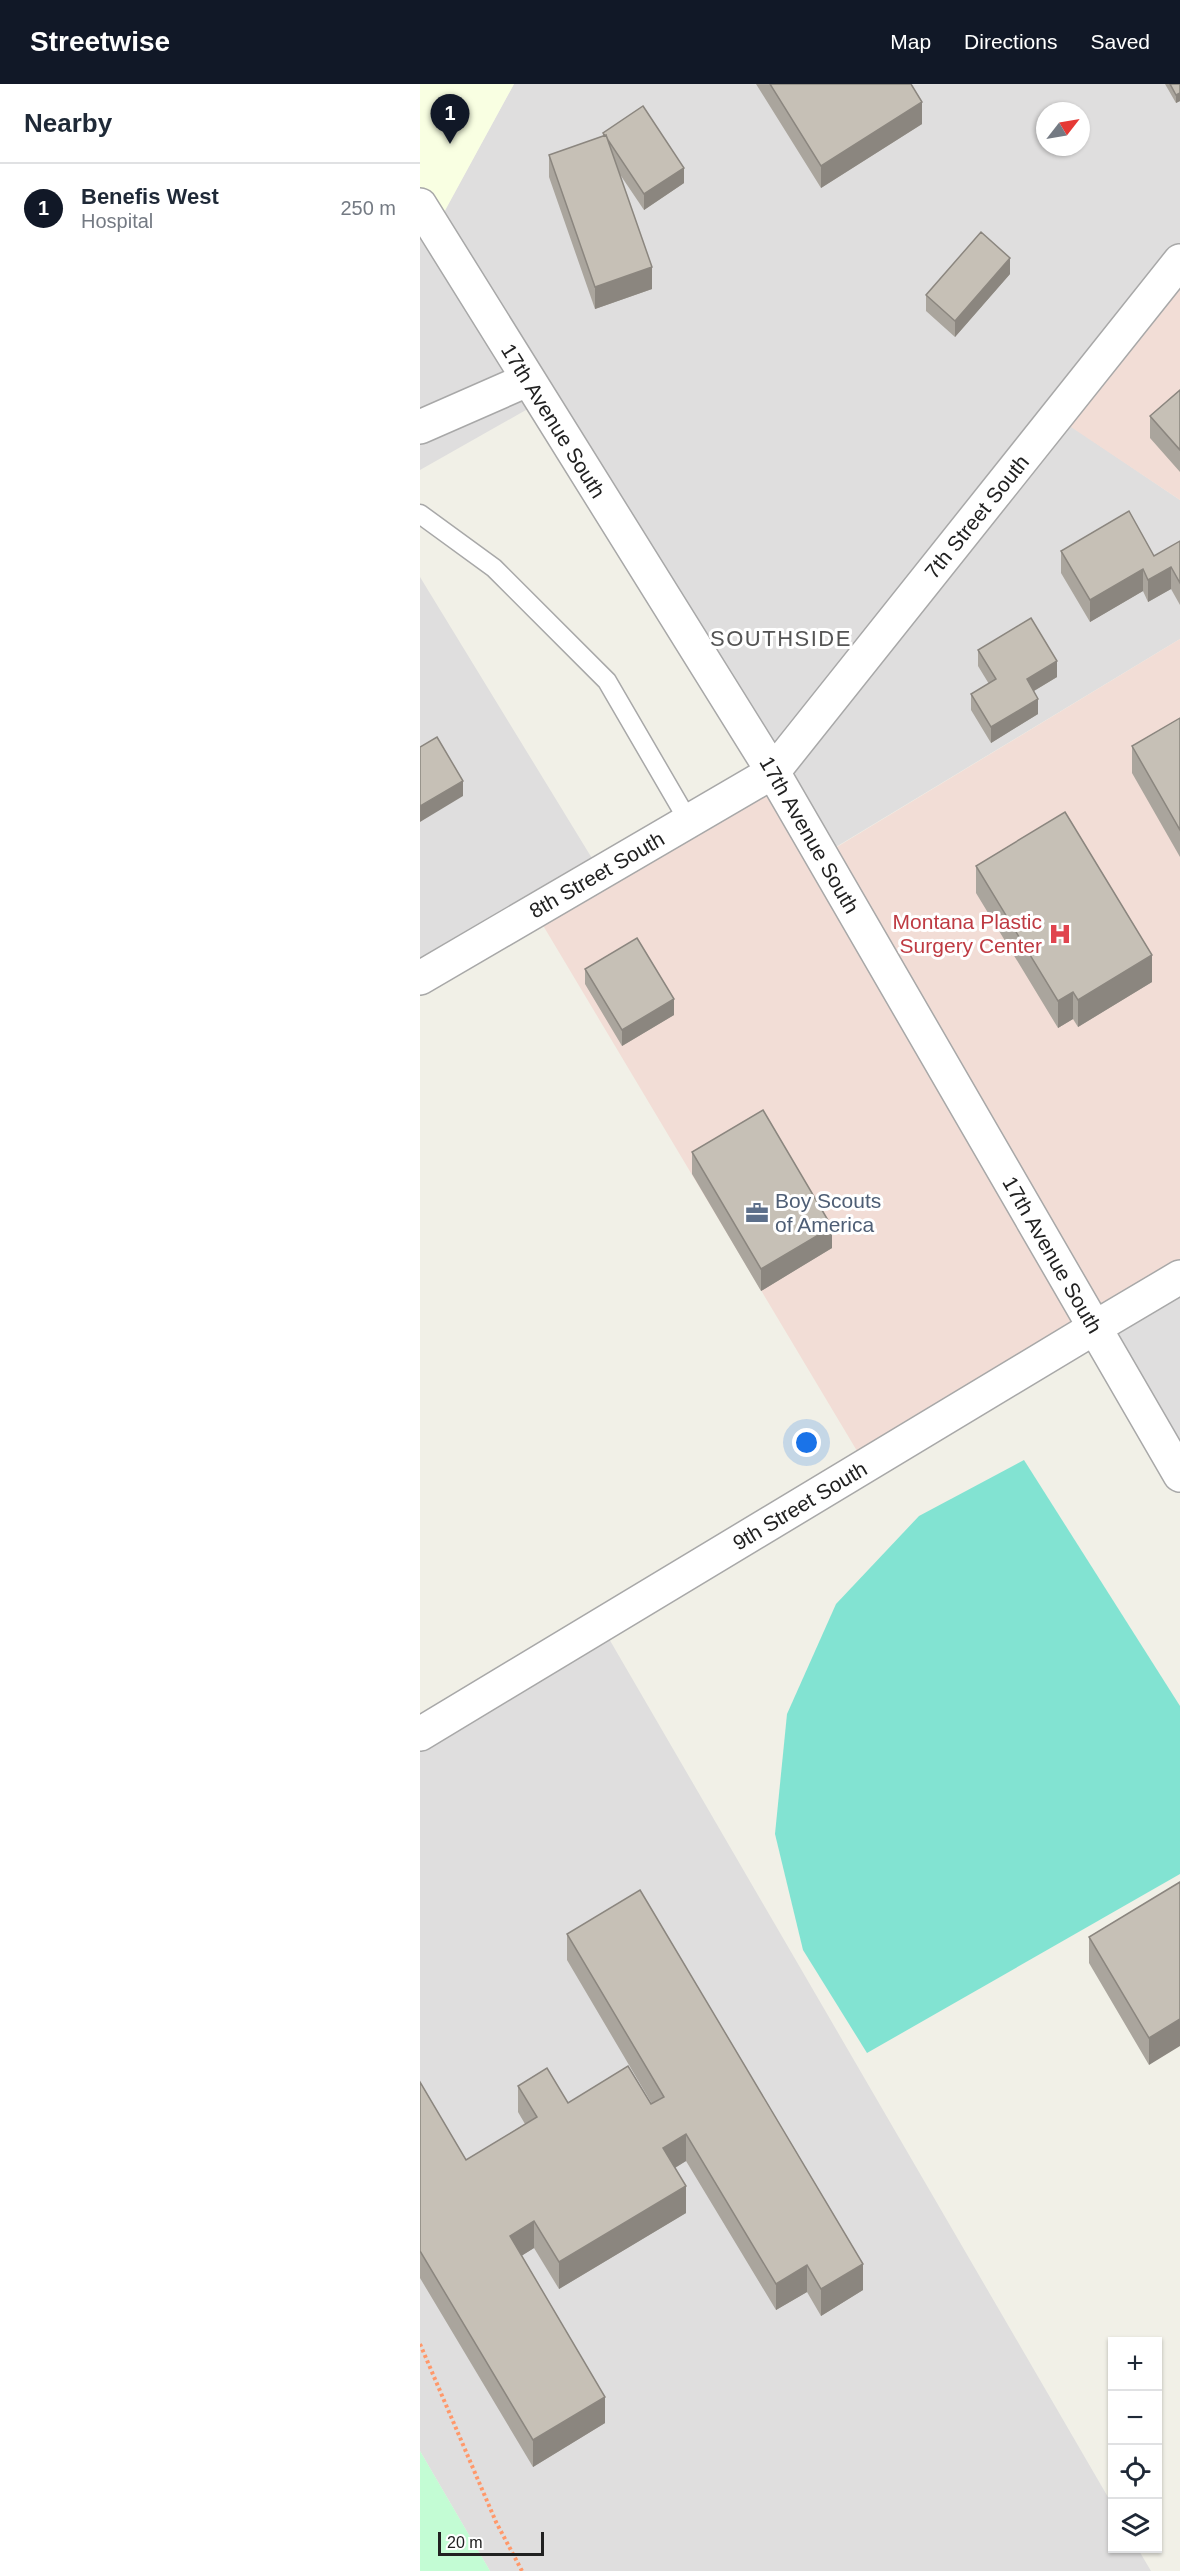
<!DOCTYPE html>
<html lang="en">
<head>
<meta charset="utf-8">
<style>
	:root { --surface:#fff; --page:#f2f2f3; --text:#1f2937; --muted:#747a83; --line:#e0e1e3; --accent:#111827 }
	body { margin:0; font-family:Arial,sans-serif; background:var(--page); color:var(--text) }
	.controls { position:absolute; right:18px; bottom:18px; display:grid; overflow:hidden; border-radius:0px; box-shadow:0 2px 4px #0004 }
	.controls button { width:54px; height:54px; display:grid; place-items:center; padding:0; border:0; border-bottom:2px solid var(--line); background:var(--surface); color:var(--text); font:30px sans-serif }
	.compass { position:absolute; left:616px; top:18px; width:54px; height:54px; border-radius:50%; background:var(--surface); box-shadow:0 2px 4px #0004; rotate:59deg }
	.scale { position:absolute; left:18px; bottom:15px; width:106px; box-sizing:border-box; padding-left:6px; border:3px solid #212121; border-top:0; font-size:16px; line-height:21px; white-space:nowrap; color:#212121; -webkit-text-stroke:4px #fff; paint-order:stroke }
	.you { position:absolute; left:387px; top:1359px; width:21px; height:21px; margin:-15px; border:4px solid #fff; border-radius:50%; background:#1a73e8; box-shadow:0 0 0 9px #1a73e833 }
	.badge { display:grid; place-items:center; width:39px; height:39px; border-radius:50%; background:var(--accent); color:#fff; font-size:20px; font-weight:700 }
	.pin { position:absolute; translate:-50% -50px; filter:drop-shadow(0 2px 3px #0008) }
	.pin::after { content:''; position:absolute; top:32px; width:21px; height:18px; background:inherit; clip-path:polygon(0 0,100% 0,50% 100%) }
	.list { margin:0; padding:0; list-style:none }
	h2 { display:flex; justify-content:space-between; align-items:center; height:78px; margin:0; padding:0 24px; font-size:26px }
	h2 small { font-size:20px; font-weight:400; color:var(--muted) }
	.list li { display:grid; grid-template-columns:39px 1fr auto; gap:18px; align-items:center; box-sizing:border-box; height:90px; padding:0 24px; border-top:2px solid var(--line) }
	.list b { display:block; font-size:22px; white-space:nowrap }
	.list p { margin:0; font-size:20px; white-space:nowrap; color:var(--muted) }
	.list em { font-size:20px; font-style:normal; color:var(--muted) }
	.icon { flex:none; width:33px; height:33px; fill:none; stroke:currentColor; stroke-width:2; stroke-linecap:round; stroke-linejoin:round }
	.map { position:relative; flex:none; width:760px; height:2487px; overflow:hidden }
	header { display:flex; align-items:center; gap:36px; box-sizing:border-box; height:84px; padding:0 30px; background:var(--accent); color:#fff }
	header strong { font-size:28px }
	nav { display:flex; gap:33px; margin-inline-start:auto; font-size:21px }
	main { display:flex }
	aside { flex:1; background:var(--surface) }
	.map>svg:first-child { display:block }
	.residential { fill:#dfdede; fill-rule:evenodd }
	.commercial { fill:#f2ddd6 }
	.education { fill:#f9ffe2 }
	.park { fill:#c3fcd4 }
	.pitch { fill:#82e3d2 }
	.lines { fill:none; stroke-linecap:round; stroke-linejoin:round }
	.service-casing { stroke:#a8a8a8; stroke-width:21 }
	.minor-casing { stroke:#a8a8a8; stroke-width:36 }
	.tertiary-casing { stroke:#a8a8a8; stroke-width:36 }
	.path { stroke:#ff986a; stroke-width:4; stroke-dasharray:3 3; stroke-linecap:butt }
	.service { stroke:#fff; stroke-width:18 }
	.minor { stroke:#fff; stroke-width:33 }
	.tertiary { stroke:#fff; stroke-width:33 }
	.wall { fill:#aaa59d }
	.shaded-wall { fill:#8b867f }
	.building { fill:#c6c0b6; stroke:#8b867f; stroke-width:1.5 }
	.labels { text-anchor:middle; stroke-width:6; stroke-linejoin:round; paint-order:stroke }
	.street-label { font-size:21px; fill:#212121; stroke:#fff }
	.health-label { font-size:21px; fill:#be3a42; stroke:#fff; text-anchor:end }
	.service-label { font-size:21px; fill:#4e5e75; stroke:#fff; text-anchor:start }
	.neighbourhood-label { font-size:22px; letter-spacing:1.5px; fill:#545454; stroke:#fff }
</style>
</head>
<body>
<header>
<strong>Streetwise</strong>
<nav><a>Map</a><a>Directions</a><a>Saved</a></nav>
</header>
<main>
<aside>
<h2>Nearby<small></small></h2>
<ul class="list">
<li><span class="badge">1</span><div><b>Benefis West</b><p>Hospital</p></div><em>250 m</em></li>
</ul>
</aside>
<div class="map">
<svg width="760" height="2487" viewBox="0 0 760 2487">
	<rect width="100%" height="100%" fill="#f1f0e7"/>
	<!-- residential -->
	<path class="residential" d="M94,0h666v176l-124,156 124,84v139l-359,217 -281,-454 -120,68v-265l15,23zM625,27h36v36h-36z
		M0,493l181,296 -181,105z
		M760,1193v197l-86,-146z
		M181,1541l511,879v44l26,1 13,22h-661l-70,-120v-717z"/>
	<!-- commercial -->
	<path class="commercial" d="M760,177v239l-124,-83z
		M760,555v638l-314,189 -331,-554 238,-140 49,84z"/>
	<!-- education -->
	<path class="education" d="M0,0h94l-79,145 -15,-24z"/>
	<!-- park -->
	<path class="park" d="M0,2367l70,120h-70z"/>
	<!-- pitch -->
	<path class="pitch" d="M604,1376l156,246v168l-313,179 -64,-103 -28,-116 12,-120 49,-110 83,-88z"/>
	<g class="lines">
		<!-- service casing -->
		<g class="service-casing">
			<path id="service" d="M0,430l74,54 113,113 82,141"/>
		</g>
		<!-- minor casing -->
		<g class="minor-casing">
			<path id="minor" d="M0,343l107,-47
				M0,894l353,-206
				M0,1650l674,-406"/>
		</g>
		<!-- tertiary casing -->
		<g class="tertiary-casing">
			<path id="tertiary" d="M0,121l353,567 407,703
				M353,688l407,-511
				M674,1244l86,-51"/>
		</g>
		<!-- path -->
		<path class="path" d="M0,2260l76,178 26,49"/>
		<!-- service -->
		<use href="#service" class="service"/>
		<!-- minor -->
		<use href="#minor" class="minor"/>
		<!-- tertiary -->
		<use href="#tertiary" class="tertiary"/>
	</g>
	<!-- wall -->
	<path class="wall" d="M336,0h155l11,40 -101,64z
		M745,0h15v17l-4,2z
		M183,49l81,50 -40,27 -25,-37 33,116 -57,20 -46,-132v-22l54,-19z
		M590,190l-55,63 -29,-26v-16z
		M760,306v82l-30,-34v-22z
		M760,457v64l-9,-16 -23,13 -5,-11 -53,31 -29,-49v-22l93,5z
		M558,566l79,27 -23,14 4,23 -47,29 -20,-33v-16l18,-10 -11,-18z
		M760,634v139l-48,-84v-27z
		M556,782l176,116 -74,45 -5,-8 -15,9 -82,-135z
		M165,885l89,46 -52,31 -37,-62z
		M272,1068l140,96 -71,43 -69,-117z
		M760,1798l-31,183 -60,-102v-26z
		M147,1850l296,356 -42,26 -14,-24 -31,18 -90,-149 -11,7 11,45 -127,76 -25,-41 -13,8 84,167 -72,44 -113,-189v-196l46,78 59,-36 -7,-12v-26l50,17 84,1 -85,-144z"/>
	<!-- shaded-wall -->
	<path class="shaded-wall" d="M760,9v8l-4,2v-8z
		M502,18v22l-101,64v-22z
		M264,84v15l-40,27v-16z
		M590,174v16l-55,63v-16z
		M232,183v22l-57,20v-22z
		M751,483v22l-23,13v-22z
		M723,485v22l-53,31v-22z
		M637,577v16l-30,18v-16z
		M618,615v15l-47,29v-16z
		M43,697v15l-43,26v-16z
		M732,871v27l-74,45v-27z
		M653,908v27l-15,9v-27z
		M254,915v16l-52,31v-16z
		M412,1143v21l-71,43v-22z
		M760,1935v27l-31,19v-27z
		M266,2050v27l-23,14v-27z
		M266,2102v27l-127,76v-27z
		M114,2137v27l-24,15v-27z
		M443,2180v26l-42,26v-27z
		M387,2181v27l-31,18v-26z
		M185,2313v26l-72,44v-27z"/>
	<!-- building -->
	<path class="building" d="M350,0h141l11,18 -101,64z
		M750,0h10v9l-4,2z
		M223,22l41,62 -40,26 -36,-54 -2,-5 -1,1 -2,-3z
		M186,51l46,132 -57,20 -46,-132z
		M561,148l29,26 -55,63 -29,-26z
		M760,306v60l-30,-34z
		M709,427l25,45 26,-15v42l-9,-16 -23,13 -5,-11 -53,31 -29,-49z
		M611,534l26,43 -30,18 11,20 -47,28 -20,-33 25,-15 -18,-29z
		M760,634v112l-48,-84z
		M17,653l26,44 -43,25v-59z
		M645,728l87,143 -74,45 -5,-8 -15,9 -82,-135z
		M217,854l37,61 -52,31 -37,-61z
		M343,1026l69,117 -71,42 -69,-117z
		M760,1798v137l-31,19 -60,-101z
		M220,1806l223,374 -42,25 -14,-24 -31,19 -90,-150 -23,14 23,38 -127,76 -25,-41 -24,15 95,161 -72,43 -113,-189v-169l46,78 71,-43 -19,-31 29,-18 21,35 60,-37 23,38 13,-7 -97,-163z"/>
	<!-- icons -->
	<defs>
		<g id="hospital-bare" transform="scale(1.8)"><path d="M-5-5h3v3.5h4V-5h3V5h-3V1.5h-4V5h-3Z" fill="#e0444e" stroke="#fff" stroke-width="2.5" paint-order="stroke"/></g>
		<g id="office-bare" transform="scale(1.8)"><path d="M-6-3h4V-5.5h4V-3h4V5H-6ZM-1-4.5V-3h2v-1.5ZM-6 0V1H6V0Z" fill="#5c6f8a" stroke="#fff" stroke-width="2.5" paint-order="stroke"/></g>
	</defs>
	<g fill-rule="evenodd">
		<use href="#hospital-bare" x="640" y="850"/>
		<use href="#office-bare" x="337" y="1129"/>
	</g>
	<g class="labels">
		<!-- street labels -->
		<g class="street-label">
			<text transform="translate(133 337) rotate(58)" y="7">17th Avenue South</text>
			<text transform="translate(557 433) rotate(-51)" y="7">7th Street South</text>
			<text transform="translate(389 751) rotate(60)" y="7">17th Avenue South</text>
			<text transform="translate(177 791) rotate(-30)" y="7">8th Street South</text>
			<text transform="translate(632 1171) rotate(60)" y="7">17th Avenue South</text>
			<text transform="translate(380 1422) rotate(-31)" y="7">9th Street South</text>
		</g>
		<!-- health labels -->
		<g class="health-label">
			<text x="622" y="845">Montana Plastic<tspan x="622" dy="24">Surgery Center</tspan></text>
		</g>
		<!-- service labels -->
		<g class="service-label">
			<text x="355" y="1124">Boy Scouts<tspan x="355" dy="24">of America</tspan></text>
		</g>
		<!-- neighbourhood labels -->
		<g class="neighbourhood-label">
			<text x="361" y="562">SOUTHSIDE</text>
		</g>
	</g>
</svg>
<div class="controls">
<button>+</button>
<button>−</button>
<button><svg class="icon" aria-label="locate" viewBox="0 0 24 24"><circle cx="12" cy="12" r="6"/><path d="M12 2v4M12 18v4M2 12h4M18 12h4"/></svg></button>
<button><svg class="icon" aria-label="layers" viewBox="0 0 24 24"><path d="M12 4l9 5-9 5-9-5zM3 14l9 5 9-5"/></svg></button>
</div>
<svg class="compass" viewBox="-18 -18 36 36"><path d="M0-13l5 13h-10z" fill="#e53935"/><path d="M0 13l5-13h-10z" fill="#747a83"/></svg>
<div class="scale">20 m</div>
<div class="you"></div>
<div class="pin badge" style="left:30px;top:60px">1</div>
</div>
</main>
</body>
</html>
